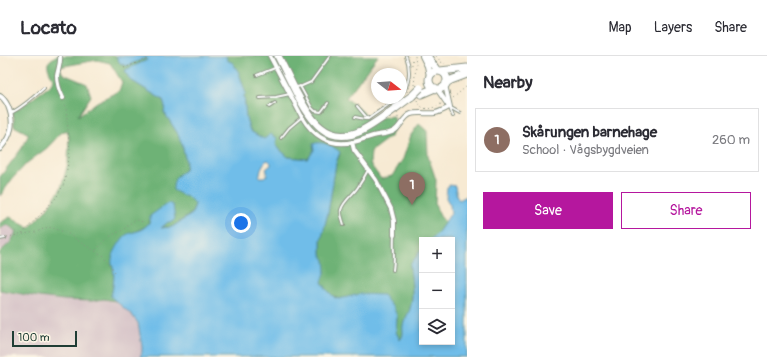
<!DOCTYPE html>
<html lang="en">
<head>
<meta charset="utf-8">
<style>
	:root { --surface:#fff; --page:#f7f7f7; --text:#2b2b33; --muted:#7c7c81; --line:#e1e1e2; --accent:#b5179e }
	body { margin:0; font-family:Pangolin,sans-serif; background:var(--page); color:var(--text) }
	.controls { position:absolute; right:12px; bottom:12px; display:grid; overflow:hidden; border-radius:0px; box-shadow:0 2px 6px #0003 }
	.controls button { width:36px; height:36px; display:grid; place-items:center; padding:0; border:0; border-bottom:1px solid var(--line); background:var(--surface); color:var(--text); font:20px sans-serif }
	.compass { position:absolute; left:371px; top:12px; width:36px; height:36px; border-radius:50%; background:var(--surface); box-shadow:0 2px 6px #0003; rotate:107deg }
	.scale { position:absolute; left:12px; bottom:10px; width:65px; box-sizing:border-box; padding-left:4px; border:2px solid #1f3d34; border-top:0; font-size:11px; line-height:14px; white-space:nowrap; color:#1f3d34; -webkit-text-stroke:3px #fcf5e5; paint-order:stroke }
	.you { position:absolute; left:241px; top:167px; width:14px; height:14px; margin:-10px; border:3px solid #fff; border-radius:50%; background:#1a73e8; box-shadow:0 0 0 6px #1a73e833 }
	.badge { display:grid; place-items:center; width:26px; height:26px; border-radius:50%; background:var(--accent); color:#fff; font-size:13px; font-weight:700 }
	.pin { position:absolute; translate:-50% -33px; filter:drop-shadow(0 1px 2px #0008) }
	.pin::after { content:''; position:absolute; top:21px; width:14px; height:12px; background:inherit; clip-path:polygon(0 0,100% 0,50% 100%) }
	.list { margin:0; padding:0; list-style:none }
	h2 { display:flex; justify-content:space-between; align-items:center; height:52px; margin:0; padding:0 16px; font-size:17px }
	h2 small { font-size:13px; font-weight:400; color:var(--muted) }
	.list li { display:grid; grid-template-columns:26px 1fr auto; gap:12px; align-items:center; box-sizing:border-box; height:64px; margin:0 8px 8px; padding:0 8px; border:1px solid var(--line); border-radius:0px }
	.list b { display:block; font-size:15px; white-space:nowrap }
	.list p { margin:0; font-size:13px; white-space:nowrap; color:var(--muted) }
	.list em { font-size:13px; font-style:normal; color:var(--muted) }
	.actions { display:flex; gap:8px; padding:12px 16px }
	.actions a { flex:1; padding:9px 0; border:1px solid var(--accent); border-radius:0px; text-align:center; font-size:14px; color:var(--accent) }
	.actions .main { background:var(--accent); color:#fff }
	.icon { flex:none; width:22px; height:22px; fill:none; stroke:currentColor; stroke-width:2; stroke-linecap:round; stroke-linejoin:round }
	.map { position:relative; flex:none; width:467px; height:301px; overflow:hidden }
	header { display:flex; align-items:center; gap:24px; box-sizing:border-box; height:56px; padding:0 20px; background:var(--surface); border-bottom:1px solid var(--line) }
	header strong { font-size:19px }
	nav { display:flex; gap:22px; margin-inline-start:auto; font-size:14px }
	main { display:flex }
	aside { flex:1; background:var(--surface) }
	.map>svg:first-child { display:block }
	.industrial { fill:#d2bec5 }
	.forest { fill:#6eb276; stroke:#467855; fill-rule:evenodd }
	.water { fill:#6fbde9; stroke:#477d8e; fill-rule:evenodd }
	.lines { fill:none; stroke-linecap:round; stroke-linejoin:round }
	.lane-casing { stroke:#8b9484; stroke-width:4 }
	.street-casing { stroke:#8b9484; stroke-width:6 }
	.secondary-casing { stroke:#8b9484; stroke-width:8 }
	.primary-casing { stroke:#8b9484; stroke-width:9 }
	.path { stroke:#8b9484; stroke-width:1; stroke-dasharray:1 3; stroke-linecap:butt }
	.lane { stroke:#fff; stroke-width:2 }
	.street { stroke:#fff; stroke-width:4 }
	.secondary { stroke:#fff; stroke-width:6 }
	.primary { stroke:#fff; stroke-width:7 }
	.primary-bridge-casing { stroke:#8b9484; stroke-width:9; stroke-linecap:butt }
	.primary-bridge { stroke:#fff; stroke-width:7 }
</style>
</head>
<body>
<header>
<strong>Locato</strong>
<nav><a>Map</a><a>Layers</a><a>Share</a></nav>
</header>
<main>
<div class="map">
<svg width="467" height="301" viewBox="0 0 467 301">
	<rect width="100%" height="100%" fill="#fcf5e5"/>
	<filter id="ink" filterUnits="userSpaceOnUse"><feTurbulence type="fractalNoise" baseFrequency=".025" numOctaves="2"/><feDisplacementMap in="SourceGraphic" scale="8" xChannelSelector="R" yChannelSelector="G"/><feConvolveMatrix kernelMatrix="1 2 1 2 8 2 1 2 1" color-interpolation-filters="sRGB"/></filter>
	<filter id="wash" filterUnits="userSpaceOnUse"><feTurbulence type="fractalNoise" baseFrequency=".012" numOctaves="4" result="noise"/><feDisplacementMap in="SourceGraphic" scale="16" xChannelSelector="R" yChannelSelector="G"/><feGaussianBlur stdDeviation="0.9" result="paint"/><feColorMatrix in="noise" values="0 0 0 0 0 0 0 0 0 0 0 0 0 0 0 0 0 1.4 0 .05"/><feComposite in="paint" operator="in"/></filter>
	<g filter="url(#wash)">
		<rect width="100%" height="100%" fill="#f7ead3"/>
		<!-- industrial -->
		<path class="industrial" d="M6,168l11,7 -7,12 -10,9v-22z
			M0,234l14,3 78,8 12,-2 12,2 16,14 6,8 4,23v9l-2,2h-140z"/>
		<!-- forest -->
		<path class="forest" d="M56,0h60l4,7 6,3 20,-9 1,3 -21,10 3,9 34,21 2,6 -1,6 14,22 4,10 4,18 -1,7v1l-7,5 8,20 9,9 -3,9 -20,14h-11l7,-5 7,-3 -25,1 -3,6 -13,6 -22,32c4,9 1,22 -1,32l5,5 -12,-2 -12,2 -28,-1 -25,-3 -39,-7v-38l10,-9 7,-12 -11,-7 -6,6v-7l10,-6 19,11 17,-18 15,-22 7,-25 1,-26 -2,-7 -6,3 -14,15 -20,15 -14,15 -13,18v-19l22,-29 7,-14 -15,-8v-8l-2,-8 6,-1 32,-23 4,-7c-3,-4 -7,-10 -6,-16 1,-2 5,-5 8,-7zM97,4l13,3 12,19 -3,9 -22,11 -19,14 13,-20 -4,-12 -24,-10 -4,-7z
			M226,0h152l-32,42 17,14 5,7 25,-3 3,7 -5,13 -20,15 -1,13 11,15 11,-3 11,-17 8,-24 8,-11 8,7 1,25 8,24 -1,25 5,11 5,6 -6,9 -9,9h-8v9l-12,16c1,13 4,27 1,40 -1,7 -5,12 -7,17 -2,7 1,12 -4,18l-4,-8 1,-16 -55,-17c-10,0 -15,-9 -20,-17l3,-22 -4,-6v-14l7,-27 8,-50 4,-9 -27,-7 1,3 -6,9 -20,-2 -12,-11 -26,-15 -4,-13 -2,-23 -14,-33 -3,-2z"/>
		<!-- water -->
		<path class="water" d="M116,0h110l1,4 6,3 6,10 7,21 -2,1 2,23 4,13 14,8 7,-5 6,4 -1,8 12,11 20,2 6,-9 -1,-6c9,-4 20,2 27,8l-4,11 -8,50 -7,27v14l4,6 1,10 -4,12 6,9 7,7 4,1 21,-5 23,1 11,14 3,7 -1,16 4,8c5,-6 2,-8 3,-15 1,-5 7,-13 8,-20 3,-13 0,-27 -1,-40l12,-16v93h30v-102h-22l9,-9 12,-18 -1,-8 -4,-7 1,-11 3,-2 5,1 2,11 2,3 8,-4v161h-327l2,-5v-6l-4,-23 -6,-8 -21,-18v-1c2,-8 4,-20 2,-28 0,-4 -2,-5 -1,-9 1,-6 9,-20 14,-24 3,-2 5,-2 8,-3 6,-1 12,-5 16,-10v-6l18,-13 5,2 2,14 -3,3h-4l-7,6 11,-1 20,-13 3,-10 -9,-9 -2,1 -11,-6c0,-11 3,-14 12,-20l1,-8 -4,-18 -4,-10 -14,-22 1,-6 -2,-6 -34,-21 -4,-9 22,-10 -1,-2 -20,8 -6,-3zM268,104l3,3v2l-5,4 1,2v4l-3,2h-5c2,-6 3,-15 9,-17z"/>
	</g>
	<g filter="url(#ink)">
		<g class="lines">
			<!-- lane casing -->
			<g class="lane-casing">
				<path id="lane" d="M257,19l18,-7
					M300,30l12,22 3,3 6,1 7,-9
					M296,31l6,-1 9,-4 19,-26
					M401,39c9,-11 10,-26 5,-39
					M260,42l16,-1 14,-3
					M357,50l11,13
					M269,51l6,-4
					M450,52l3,8
					M451,52l9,5
					M11,57c12,-6 23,-16 33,-25
					M355,61l10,2h3l30,-21
					M281,82l8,-10 13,-11
					M344,169c-1,-5 -4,-10 -3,-15 2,-9 13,-16 17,-23 4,-6 7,-11 10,-17
					M0,183l5,-1
					M393,214c2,-12 0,-23 1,-35"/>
			</g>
			<!-- street casing -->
			<g class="street-casing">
				<path id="street" d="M60,0c1,7 -2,13 -3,20 0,7 3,16 6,22
					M270,0l32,61c11,19 28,30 51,25 7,-1 13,-4 20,-6 7,-2 14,-1 21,-5 7,-4 9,-14 17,-17 7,-2 17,0 24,-1 5,-1 10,-4 15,-6
					M445,29l5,22
					M437,33l11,16
					M0,40c4,2 6,6 8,10 7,17 4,29 -8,43
					M352,86l2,8 22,30 15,29 3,12v14"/>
			</g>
			<!-- secondary casing -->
			<g class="secondary-casing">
				<path id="secondary" d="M423,0l5,10 2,10
					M428,0l7,11 3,4"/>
			</g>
			<!-- primary casing -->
			<g class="primary-casing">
				<path id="primary" d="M278,0c6,12 12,24 18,36 14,26 30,55 65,39 18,-9 35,-24 51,-35
					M440,15l27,-3
					M429 24a9 9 0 1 1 18 0a9 9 0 1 1-18 0Z
					M446,27l5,-3 16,-6
					M421,38l14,-6"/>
			</g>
			<!-- path -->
			<path class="path" d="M436,0l5,6 4,2
				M412,9v-4l3,-3
				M124,12l23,-9
				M414,29l2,-19 -1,-10
				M407,36l4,-10
				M453,42l14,-12
				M417,44c6,14 16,8 26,3
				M397,57l1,3v4
				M22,178l34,-36 8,-14 4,-20 2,-13 -4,-43 -1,-5
				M7,181l29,-5 12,-5 5,1 14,5 16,11 19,11 6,6 7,11
				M96,194l11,-12 17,-9 9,-8 4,-1 6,2"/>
			<!-- lane -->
			<use href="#lane" class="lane"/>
			<!-- street -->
			<use href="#street" class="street"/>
			<!-- secondary -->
			<use href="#secondary" class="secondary"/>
			<!-- primary -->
			<use href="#primary" class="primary"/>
			<!-- primary-bridge casing -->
			<g class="primary-bridge-casing">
				<path id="primary-bridge" d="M412,40l8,-8"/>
			</g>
			<!-- primary-bridge -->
			<use href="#primary-bridge" class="primary-bridge"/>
		</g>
	</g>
</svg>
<div class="controls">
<button>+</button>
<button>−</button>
<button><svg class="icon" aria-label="layers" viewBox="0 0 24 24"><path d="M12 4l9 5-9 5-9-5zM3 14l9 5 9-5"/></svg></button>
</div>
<svg class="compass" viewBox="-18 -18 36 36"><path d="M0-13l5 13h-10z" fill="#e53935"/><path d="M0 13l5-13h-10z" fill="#7c7c81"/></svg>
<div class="scale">100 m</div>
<div class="you"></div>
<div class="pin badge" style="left:412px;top:149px;background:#8d6e63">1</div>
</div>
<aside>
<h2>Nearby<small></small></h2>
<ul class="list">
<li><span class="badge" style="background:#8d6e63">1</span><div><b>Skårungen barnehage</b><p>School · Vågsbygdveien</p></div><em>260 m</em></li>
</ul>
<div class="actions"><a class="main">Save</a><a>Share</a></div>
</aside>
</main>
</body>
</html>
